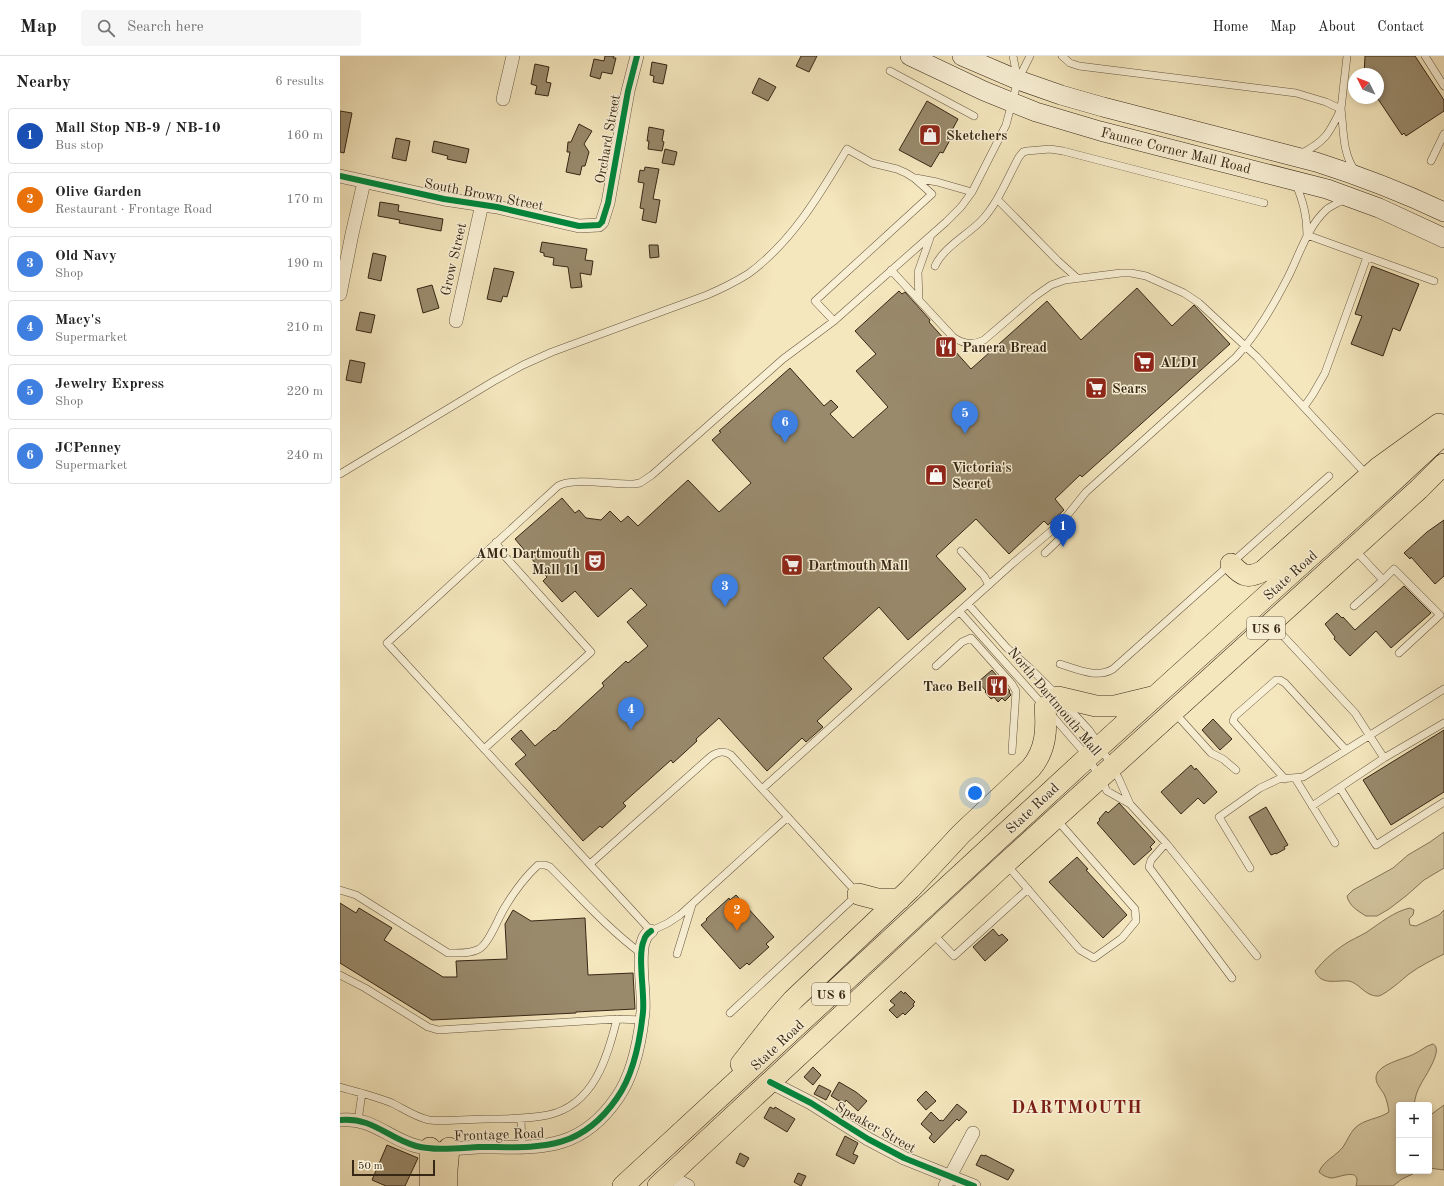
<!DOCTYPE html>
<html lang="en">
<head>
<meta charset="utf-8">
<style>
	:root { --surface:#fff; --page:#f6f6f6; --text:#222; --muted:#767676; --line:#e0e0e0; --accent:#8f2418 }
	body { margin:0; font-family:"Old Standard TT",serif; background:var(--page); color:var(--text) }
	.controls { position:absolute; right:12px; bottom:12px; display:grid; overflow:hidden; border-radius:4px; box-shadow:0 2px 6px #0003 }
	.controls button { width:36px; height:36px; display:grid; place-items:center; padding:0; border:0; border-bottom:1px solid var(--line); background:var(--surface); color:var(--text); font:20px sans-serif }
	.compass { position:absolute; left:1008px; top:12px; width:36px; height:36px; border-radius:50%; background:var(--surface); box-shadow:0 2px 6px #0003; rotate:312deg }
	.scale { position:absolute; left:12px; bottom:10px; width:83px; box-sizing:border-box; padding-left:4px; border:2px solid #372715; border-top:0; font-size:11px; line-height:14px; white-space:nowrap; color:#372715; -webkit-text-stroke:3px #f8efd4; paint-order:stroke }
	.you { position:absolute; left:635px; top:737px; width:14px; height:14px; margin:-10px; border:3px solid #fff; border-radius:50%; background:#1a73e8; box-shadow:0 0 0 6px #1a73e833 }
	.badge { display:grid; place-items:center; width:26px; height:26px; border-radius:50%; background:var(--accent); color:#fff; font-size:13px; font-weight:700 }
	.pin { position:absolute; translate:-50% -33px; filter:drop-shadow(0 1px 2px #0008) }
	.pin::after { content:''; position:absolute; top:21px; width:14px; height:12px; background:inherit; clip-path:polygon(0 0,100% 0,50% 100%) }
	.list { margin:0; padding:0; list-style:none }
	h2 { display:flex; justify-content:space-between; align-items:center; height:52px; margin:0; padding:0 16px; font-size:17px }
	h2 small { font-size:13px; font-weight:400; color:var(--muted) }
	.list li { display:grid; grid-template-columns:26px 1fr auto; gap:12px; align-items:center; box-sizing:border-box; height:56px; margin:0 8px 8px; padding:0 8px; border:1px solid var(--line); border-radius:4px }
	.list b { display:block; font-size:15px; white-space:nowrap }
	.list p { margin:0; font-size:13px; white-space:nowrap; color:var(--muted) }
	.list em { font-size:13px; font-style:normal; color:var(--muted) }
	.icon { flex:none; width:22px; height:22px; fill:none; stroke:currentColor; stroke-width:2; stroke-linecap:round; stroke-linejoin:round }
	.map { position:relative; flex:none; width:1104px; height:1130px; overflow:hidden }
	header { display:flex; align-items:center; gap:24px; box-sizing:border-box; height:56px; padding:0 20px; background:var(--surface); border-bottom:1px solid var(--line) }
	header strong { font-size:19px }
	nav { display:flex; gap:22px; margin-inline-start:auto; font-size:14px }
	.search { width:280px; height:36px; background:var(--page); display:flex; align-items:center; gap:10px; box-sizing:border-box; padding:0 14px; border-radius:4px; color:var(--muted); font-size:15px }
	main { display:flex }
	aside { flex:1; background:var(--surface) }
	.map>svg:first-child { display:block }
	.green { fill:#d4c6a0; stroke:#86765a }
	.building { fill:#998a6c; stroke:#372715 }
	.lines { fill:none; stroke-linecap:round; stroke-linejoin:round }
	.service-casing { stroke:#66573f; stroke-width:8 }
	.minor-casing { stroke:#66573f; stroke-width:14 }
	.secondary-casing { stroke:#372715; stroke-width:20 }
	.primary-casing { stroke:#372715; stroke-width:22 }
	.service { stroke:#f8efd4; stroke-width:7 }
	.minor { stroke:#f8efd4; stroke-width:13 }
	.secondary { stroke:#f8efd4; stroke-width:19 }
	.primary { stroke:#f4e6bd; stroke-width:21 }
	.cycleway-casing { stroke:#f8efd4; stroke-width:8 }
	.cycleway { stroke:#00873e; stroke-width:6 }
	.labels { text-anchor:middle; stroke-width:3; stroke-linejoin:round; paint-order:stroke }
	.shield { fill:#f8efd4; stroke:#71634e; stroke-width:1 }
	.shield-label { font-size:13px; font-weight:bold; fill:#372715 }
	.poi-label { font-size:14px; font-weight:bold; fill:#372715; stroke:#f8efd4; text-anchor:start }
	.street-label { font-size:14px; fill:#372715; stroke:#f8efd4 }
	.district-label { font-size:18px; font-weight:bold; letter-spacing:1px; fill:#7a1f14; stroke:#f8efd4 }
</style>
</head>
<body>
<header>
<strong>Map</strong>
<div class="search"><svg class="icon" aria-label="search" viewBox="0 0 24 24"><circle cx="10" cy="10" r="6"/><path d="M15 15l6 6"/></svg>Search here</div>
<nav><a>Home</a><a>Map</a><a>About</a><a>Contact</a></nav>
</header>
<main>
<aside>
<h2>Nearby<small>6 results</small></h2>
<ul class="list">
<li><span class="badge" style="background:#1a4fb4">1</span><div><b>Mall Stop NB-9 / NB-10</b><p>Bus stop</p></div><em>160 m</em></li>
<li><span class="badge" style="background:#e8710a">2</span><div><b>Olive Garden</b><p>Restaurant · Frontage Road</p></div><em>170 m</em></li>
<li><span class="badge" style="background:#3f7fe0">3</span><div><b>Old Navy</b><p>Shop</p></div><em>190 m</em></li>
<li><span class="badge" style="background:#3f7fe0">4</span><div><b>Macy's</b><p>Supermarket</p></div><em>210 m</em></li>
<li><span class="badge" style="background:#3f7fe0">5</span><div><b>Jewelry Express</b><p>Shop</p></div><em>220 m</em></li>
<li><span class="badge" style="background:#3f7fe0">6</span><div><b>JCPenney</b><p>Supermarket</p></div><em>240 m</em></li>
</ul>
</aside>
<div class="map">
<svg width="1104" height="1130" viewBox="0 0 1104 1130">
	<rect width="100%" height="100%" fill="#f4e6bd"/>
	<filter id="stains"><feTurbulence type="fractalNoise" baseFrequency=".005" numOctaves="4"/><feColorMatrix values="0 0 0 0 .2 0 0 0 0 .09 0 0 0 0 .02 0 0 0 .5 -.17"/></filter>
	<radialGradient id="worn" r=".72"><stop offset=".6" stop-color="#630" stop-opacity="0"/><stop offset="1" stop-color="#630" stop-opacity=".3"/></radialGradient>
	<!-- green -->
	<path class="green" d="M1104,776v36l-20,12 -18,16 -17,13 -12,7h-11c-8,-5 -17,-10 -19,-20l6,-6 40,-22 15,-13 22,-13z
		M1070,852l4,2 -1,5 -4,4 1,6 6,1 23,-11 5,-5v44c-12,6 -24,12 -35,20 -7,6 -22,19 -30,22 -2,0 -5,0 -7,-1 -8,-2 -14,-12 -23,-14 -12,-1 -28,5 -34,-10 8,-10 17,-18 27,-25 8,-6 17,-9 25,-14 13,-9 28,-21 43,-24z
		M1093,988c11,5 -8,32 -12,40 -4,6 -6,14 -7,21h-15v66h20l-17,8 -9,7h-37c6,-20 -17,-8 -25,-8 -5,-1 -9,-3 -12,-6 4,-11 17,-16 24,-25 4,-6 7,-14 12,-19 9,-9 24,-9 34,-16 -1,-6 -2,-12 -5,-18 -3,-5 -8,-10 -8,-16 0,-14 29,-19 38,-24 7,-3 11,-8 19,-10z
		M1104,1049v65l-15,-2v-52z"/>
	<!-- building -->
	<path class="building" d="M265,0h9l-1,2h3l-4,16 -10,-2 -2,7 -10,-3 4,-17 10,2z
		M461,0h16l-8,16 -13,-6z
		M1025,0h50l29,44v11l-38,25 -2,-3 -2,2 -24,-36v-25h-14z
		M312,6l15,3 -4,19 -10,-2 1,-6 -4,-1z
		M195,8l14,3 -3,15 5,1 -3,13 -13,-2 2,-8 -6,-2z
		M419,22l17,9 -8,14 -16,-8z
		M587,45l31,18 -8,15 2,2 -9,17 -3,-1 -9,15 -32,-17z
		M0,55l12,2 -8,40 -4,-1z
		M239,68l13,7 -8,13 5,8 -4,14h-3l-2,9 -14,-3 4,-20h-3l1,-10h3z
		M309,71l15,3 -2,11 2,1 -2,9 -14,-2 1,-8h-2z
		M56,82l14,3 -4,20 -14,-3z
		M94,85l35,8 -3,14 -19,-4 1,-3 -16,-4z
		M325,93l12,3 -3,13 -12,-2z
		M305,111l14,2 -6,30 7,1 -4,23 -14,-3 2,-11 -4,-1 4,-25 -6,-1 2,-12 4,1z
		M40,146l19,3 -1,6 45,8 -2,12 -42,-8 1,-3 -22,-4z
		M202,186l45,7 -2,11 8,1 -2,14 -11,-2 2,14 -11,1 -3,-21 -15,-2 1,-7 -10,-2v-3l-4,-1z
		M309,189h9l1,12 -9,1z
		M33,197l13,3 -5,25 -13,-3z
		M1032,210l47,18 -19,47 -7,-3 -10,28 -32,-12 11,-28 -7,-2z
		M154,212l20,4 -7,25 -4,-1 -2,6 -14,-3z
		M92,229l7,23 -16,5 -6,-24z
		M797,232l35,38 22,-21 36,39 -148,133 -2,-2 -25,24 9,11 -16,15 -4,-4 -35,33 -33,-35 -40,37 30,33 -58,51 -29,-33 -56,51 29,31 -35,32 6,6 -17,15 -4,-4 -35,33 -48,-53 -23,21 1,2 -24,22 -2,-3 -48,43 3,3 -24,22 -2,-2 -17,15 -68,-77 11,-9 -15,-16 10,-9 14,16 19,-16 1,1 49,-45 -2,-3 24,-22 2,2 20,-17 -21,-24 20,-17 -16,-17 -33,29 -23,-26 -13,11 -19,-21 4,-4 -32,-38 47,-41 13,15 4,-3 7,8 15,2 9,-9 11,11 7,-6 10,10 50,-46 31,32 32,-29 -39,-43 9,-8 -2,-1 71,-63 34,38 7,-6 7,7 -8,7 23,24 35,-31 -32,-36 20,-17 -21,-23 44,-40 3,3 3,-2 25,28 -1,2 42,47 76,-68 34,39z
		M20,256l15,3 -4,18 -15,-3z
		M10,304l15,3 -4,20 -15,-3z
		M1104,464v56l-9,8 -24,-27 -1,2 -6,-6 23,-21z
		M1064,530l27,27 -40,35 -15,-17 -26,25 -16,-17 1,-2 -10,-13 12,-11 5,5 1,-1 12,13z
		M652,614l18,21 -1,1 2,3 -6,6 -3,-3 -4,4 -4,-5 -3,2 -6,-7 1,-1 -8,-9z
		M873,663l19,20 -12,11 -18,-20z
		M1104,674v62l-53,33 -28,-45z
		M851,709l4,5 1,-2 21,24 -13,12 -6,-6 -17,16 -20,-22z
		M779,747l36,39 -5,5 2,2 -18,16 -37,-42 3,-3 -1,-1 7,-8 2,2z
		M926,751l22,38 -4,2 1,2 -9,5v-1l-5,2 -22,-38z
		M737,801l11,12 -2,1 41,45 -24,23 -54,-56z
		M396,839l38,42 -8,7 3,3 -20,18 -2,-2 -7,6 -39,-44 6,-5 -1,-1 23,-21 1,2z
		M0,847l16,10 3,-5 33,20 -8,12 59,37h14l-1,-16 51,-2 -2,-35 8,-14 18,11 54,-3 3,57 45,-2 2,36 -59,3v1l-144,7 -92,-57z
		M653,873l6,7 3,-2 6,6 -23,21 -12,-14z
		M561,935l3,3 1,-2 10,10 -2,2 1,2 -9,9 -2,-2 -6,5 -8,-8 6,-5 -5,-4z
		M473,1011l8,8 -8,10 -9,-8z
		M499,1026l17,10 11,9 -9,10 -12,-11 -2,4 -13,-8z
		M479,1029l12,6 -5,9 -12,-6z
		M586,1035l10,10 -10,9 -9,-10z
		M617,1048l10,8 -8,9 -2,-2 -23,24 -5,-5 3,-4 -11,-10 10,-12 9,9 1,-1 2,1z
		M430,1051l4,2 1,-2 20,12 -8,13 -23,-14z
		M505,1080l13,7 -5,11 5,2 -4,8 -18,-9z
		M47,1089l31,13 -13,28h-19l-14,-6z
		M400,1097l9,5 -5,9 -8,-4z
		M641,1099l4,1v-1l29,15 -6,10 -32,-15z
		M458,1117l8,3 -5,10 -7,-4z"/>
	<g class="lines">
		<!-- service casing -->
		<g class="service-casing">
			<path id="service" d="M673,0l4,20
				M722,0l8,7 9,3 217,27 30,9 15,7 6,-53
				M1085,0l19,30
				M550,15l84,45
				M960,98c25,-12 29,-20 41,-45 3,22 1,43 14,62
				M1091,105l13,-27
				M576,122l21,4 35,10
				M956,128c7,18 11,31 11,51
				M657,143l61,62 19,17
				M967,179l127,46
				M595,210c8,-18 32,-31 46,-45 17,-18 26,-42 38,-64l4,-5 4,-1 23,-2 13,2 201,52
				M551,214l62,67c10,7 21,8 31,3l50,-43 17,-12 14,-5 56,-7h10l15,3 38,17 15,10 58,54 110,118
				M579,244l-1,-28 12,-34
				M964,351l9,-13 12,-21 42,-116
				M0,418l154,-93 29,-16 29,-13 155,-57c14,-6 28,-13 41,-21 44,-32 72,-80 99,-125l25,14 25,6 9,4 8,5 18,16 -117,107 19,20
				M621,495l23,25 5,9
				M705,497l24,-23
				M1043,524l11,-11 46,46 -41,38
				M628,548l39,44 24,21 26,26
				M1014,550l29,-26 -28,-30
				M620,556l83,93
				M932,568l83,89 29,45
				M720,608c17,5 37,15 53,5l216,-193
				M596,610l26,-24 9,-4 41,46 4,7 -4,60
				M725,648l24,26 11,16 19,33 11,25 36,39 91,113
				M710,657l38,44 19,34 23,13
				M835,657l36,40 12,6 13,11
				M144,693l107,-97 -89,-99 -6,-11
				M955,722l40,65
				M945,723l-52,-58 2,-5 41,-36h4l5,3 61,67
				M1000,732l36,57 68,-43
				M422,733l250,-225 50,-42 24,-30 150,-135c21,-23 36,-49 50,-76 13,-24 20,-53 41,-72 6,-4 13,-7 19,-11
				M972,750l72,-48 60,-35
				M448,761l-108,98 -12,8 -17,8 -264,-288 171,-157c15,-9 57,-1 76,-2l6,-1 12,-8 131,-116 51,-38 112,-99 15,-15 11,-15 34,-67 12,-45 12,-24
				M826,787l-15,17 -2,7 83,111
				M250,808l120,-107c7,-5 13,-7 21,-2l127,139 -128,119
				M667,809l73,85 14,8 28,-20 14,-17 -1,-12 -78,-89
				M910,812l-31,-51 41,-29 19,-9 24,-2 141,-88
				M0,834l16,5 92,58c10,0 22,1 31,-4 10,-5 19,-31 26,-42 9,-15 20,-30 33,-42h7l5,2c30,30 58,62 92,87
				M592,877l22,23 74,-67
				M337,898l15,-49
				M0,919l25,13 63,39 10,3 179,-11 25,1
				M0,1031c17,5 35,9 52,16 12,6 23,14 37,17 19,2 39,-1 58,-1 21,0 41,0 61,-4 46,-10 59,-57 69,-96
				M181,1063l1,28
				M18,1065l4,-28"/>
		</g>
		<!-- minor casing -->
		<g class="minor-casing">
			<path id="minor" d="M163,43l10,-43
				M0,120l104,23 53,8 82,19 20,-1 3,-3 6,-19 20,-112 9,-35
				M0,238l12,-60 12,-52
				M116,265l26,-117
				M430,1026l41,21 57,36 36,19 70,28
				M0,1064c33,-3 47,18 76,26 20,5 43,2 63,1 59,0 100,6 138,-49 17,-24 23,-57 26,-86 2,-18 -6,-57 1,-72 1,-4 4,-7 7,-9
				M329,1120l19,10
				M605,1130l28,-53"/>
		</g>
		<!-- secondary casing -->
		<g class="secondary-casing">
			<path id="secondary" d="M570,0l74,35 52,21 64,19 227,58 52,19 65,30
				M622,0l56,24 43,15 42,12 213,55c44,14 86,30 128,50"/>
		</g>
		<!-- primary casing -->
		<g class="primary-casing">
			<path id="primary" d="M891,508c11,12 16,15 32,7l115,-103 61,-44
				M718,641l38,9h19l37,-9
				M518,838l19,5h23
				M401,1008l37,-47 15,-17 117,-111 51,-55 70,-66c15,-18 16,-38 14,-61
				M90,1130v-38
				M107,1130v-16l2,-22
				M283,1130l465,-429 301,-272 55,-51
				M318,1130l348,-323 413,-374 25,-25"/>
		</g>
		<!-- service -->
		<use href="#service" class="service"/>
		<!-- minor -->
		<use href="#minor" class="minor"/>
		<!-- secondary -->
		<use href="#secondary" class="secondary"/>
		<!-- primary -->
		<use href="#primary" class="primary"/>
		<!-- cycleway casing -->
		<g class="cycleway-casing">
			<path id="cycleway" d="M0,120l104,23 53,8 82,19 20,-1 3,-3 6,-19 20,-112 9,-35
				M430,1026l41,21 57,36 36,19 70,28
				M0,1064c33,-3 47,18 76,26 20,5 43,2 63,1 59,0 100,6 138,-49 17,-24 23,-57 26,-86 2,-18 -6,-57 1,-72 1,-4 4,-7 7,-9"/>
		</g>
		<!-- cycleway -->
		<use href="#cycleway" class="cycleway"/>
	</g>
	<!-- icons -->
	<defs>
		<g id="shop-square" transform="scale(1.15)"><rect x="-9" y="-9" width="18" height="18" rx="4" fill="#8f2418" stroke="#f8efd4"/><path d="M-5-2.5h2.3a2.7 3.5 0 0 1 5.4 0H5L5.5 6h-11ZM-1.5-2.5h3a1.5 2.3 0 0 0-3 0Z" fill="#fff"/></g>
		<g id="restaurant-square" transform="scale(1.15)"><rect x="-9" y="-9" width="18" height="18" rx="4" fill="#8f2418" stroke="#f8efd4"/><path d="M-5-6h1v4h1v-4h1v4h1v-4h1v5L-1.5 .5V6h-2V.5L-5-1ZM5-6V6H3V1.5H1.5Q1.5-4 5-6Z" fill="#fff"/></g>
		<g id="supermarket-square" transform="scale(1.15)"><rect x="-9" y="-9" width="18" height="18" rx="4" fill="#8f2418" stroke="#f8efd4"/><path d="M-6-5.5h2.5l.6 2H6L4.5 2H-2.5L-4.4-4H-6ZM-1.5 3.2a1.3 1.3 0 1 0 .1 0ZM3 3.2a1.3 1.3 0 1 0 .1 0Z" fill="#fff"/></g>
		<g id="theatre-square" transform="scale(1.15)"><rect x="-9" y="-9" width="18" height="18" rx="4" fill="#8f2418" stroke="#f8efd4"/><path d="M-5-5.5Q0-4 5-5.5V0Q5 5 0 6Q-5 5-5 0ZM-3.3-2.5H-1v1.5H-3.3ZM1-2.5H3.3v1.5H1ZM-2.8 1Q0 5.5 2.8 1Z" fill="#fff"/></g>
	</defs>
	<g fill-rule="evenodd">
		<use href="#shop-square" x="590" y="79"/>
		<use href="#restaurant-square" x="606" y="291"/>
		<use href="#supermarket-square" x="804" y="306"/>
		<use href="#supermarket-square" x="756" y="332"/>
		<use href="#shop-square" x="596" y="419"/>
		<use href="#theatre-square" x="255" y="505"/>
		<use href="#supermarket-square" x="452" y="509"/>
		<use href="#restaurant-square" x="657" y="630"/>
	</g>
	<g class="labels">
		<!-- shield labels -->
		<g class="shield">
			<rect x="907" y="561" width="38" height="22" rx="3"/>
			<rect x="472" y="927" width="38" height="22" rx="3"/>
		</g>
		<g class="shield-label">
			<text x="926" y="577">US 6</text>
			<text x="491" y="943">US 6</text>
		</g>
		<!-- poi labels -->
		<g class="poi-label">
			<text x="606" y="84">Sketchers</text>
			<text x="622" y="296">Panera Bread</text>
			<text x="820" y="311">ALDI</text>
			<text x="772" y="337">Sears</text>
			<text x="612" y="416">Victoria's<tspan x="612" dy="16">Secret</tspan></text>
			<text x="240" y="502" text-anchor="end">AMC Dartmouth<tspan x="240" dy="16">Mall 11</tspan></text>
			<text x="468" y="514">Dartmouth Mall</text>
			<text x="642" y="635" text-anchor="end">Taco Bell</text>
		</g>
		<!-- street labels -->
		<g class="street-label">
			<text transform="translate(267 83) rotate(-80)" y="5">Orchard Street</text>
			<text transform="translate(836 94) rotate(14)" y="5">Faunce Corner Mall Road</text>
			<text transform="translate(144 138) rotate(11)" y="5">South Brown Street</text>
			<text transform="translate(113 203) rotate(-77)" y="5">Grow Street</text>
			<text transform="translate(950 519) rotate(-42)" y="5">State Road</text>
			<text transform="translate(715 645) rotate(50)" y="5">North Dartmouth Mall</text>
			<text transform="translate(692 752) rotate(-43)" y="5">State Road</text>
			<text transform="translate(437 989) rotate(-43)" y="5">State Road</text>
			<text transform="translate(536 1071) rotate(29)" y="5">Speaker Street</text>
			<text transform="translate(159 1078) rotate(-2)" y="5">Frontage Road</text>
		</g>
		<!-- district labels -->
		<g class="district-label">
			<text x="737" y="1057">DARTMOUTH</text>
		</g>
	</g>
	<rect width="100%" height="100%" filter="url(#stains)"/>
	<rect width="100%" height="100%" fill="url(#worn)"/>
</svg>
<div class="controls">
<button>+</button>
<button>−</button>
</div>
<svg class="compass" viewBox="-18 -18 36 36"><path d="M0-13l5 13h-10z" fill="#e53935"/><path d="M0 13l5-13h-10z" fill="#767676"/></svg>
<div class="scale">50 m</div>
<div class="you"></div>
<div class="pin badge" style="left:723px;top:491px;background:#1a4fb4">1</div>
<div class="pin badge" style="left:397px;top:875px;background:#e8710a">2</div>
<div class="pin badge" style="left:385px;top:551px;background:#3f7fe0">3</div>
<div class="pin badge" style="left:291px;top:674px;background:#3f7fe0">4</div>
<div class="pin badge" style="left:625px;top:378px;background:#3f7fe0">5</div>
<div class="pin badge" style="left:445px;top:387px;background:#3f7fe0">6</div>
</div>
</main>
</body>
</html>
